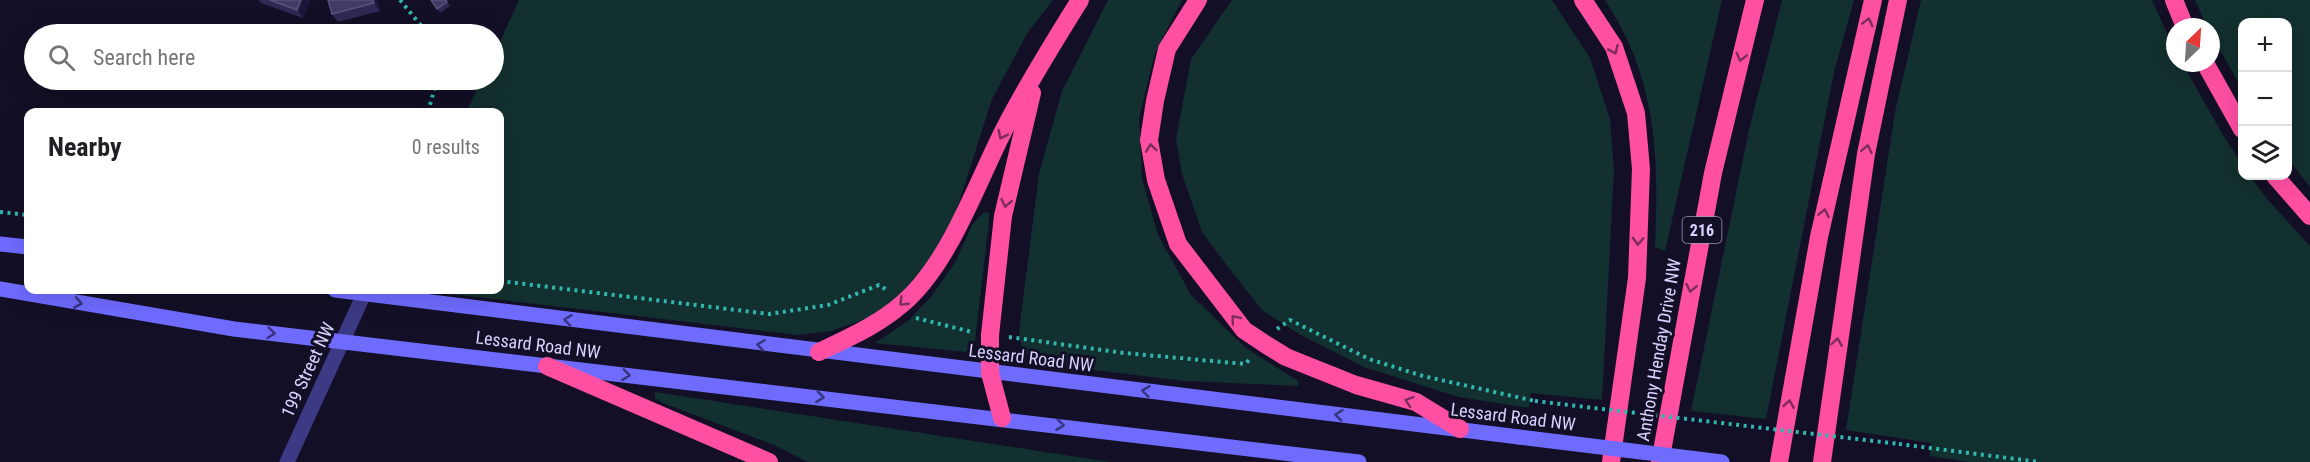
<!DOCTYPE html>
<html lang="en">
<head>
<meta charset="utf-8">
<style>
	:root { --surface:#fff; --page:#f6f6f6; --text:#202124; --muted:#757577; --line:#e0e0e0 }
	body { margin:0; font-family:"Roboto Condensed",sans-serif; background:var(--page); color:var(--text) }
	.controls { position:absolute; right:18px; top:18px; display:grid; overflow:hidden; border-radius:12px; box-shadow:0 6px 24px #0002 }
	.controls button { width:54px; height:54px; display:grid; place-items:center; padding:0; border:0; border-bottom:2px solid var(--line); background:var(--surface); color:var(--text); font:30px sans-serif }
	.compass { position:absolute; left:2166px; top:18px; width:54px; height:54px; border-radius:50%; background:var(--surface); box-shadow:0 6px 24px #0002; rotate:25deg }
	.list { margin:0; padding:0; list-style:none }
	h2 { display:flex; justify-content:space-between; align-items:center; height:78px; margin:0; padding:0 24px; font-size:26px }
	h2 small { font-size:20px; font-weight:400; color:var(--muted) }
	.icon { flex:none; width:33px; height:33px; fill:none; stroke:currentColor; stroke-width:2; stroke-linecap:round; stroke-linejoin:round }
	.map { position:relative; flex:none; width:2310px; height:462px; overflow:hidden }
	.search { position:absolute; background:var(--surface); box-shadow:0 6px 24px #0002; left:24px; top:24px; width:480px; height:66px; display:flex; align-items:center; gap:15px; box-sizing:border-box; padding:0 21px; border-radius:33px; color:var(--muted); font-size:22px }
	.panel { position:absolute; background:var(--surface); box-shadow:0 6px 24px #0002; left:24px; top:108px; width:480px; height:186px; border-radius:12px }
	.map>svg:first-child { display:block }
	.green { fill:#12302f }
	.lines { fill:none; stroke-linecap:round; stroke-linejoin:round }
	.path { stroke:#2fb8b0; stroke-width:4; stroke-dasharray:3 4.5; stroke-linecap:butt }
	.street { stroke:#3d3a85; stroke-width:15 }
	.secondary { stroke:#6f6bff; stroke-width:15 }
	.highway { stroke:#ff4fa3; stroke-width:18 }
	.path-bridge { stroke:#2fb8b0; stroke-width:4; stroke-dasharray:3 4.5; stroke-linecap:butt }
	.secondary-bridge { stroke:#6f6bff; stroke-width:15 }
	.wall { fill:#312854 }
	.shaded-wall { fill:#1d163a }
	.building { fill:#433a66; stroke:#5a527e; stroke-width:1.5 }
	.oneway { stroke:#7d2c5e }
	.oneway2 { stroke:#38347d }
	.labels { text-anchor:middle; stroke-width:6; stroke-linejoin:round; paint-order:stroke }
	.shield { fill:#130f26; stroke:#9e99be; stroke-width:1.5 }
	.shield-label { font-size:16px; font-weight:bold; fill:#d9d4ff }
	.street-label { font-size:18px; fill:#d9d4ff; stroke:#130f26 }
</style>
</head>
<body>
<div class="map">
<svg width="2310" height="462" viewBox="0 0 2310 462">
	<rect width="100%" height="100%" fill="#130f26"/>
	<!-- green -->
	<path class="green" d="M519,0h534l-25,32 -36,67 -37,116 -36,63 -42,37 -46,16 -33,4 -381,-45h83v-178h-34l16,-32h12v-25z
		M1108,0h74l-27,53 -16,65 3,60 16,57 33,60 55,53 52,33v5l-114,-5 -146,-18c-15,-7 -17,-16 -19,-32l20,-157 23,-83z
		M1232,0h319l3,3 36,55 20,61 4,51 -12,230 -71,-7 -2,15 -70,-11 -95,-30 -65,-33 -37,-24 -34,-43 -26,-35 -20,-58 -6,-35 15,-80z
		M1605,0h117l-57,251 -10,-4c4,-92 2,-168 -50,-247z
		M1782,0h72l-20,72 -68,347 -75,-8 58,-281z
		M1921,0h231l23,51v12h7l44,77 16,24v12h8l18,24 42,46v216h-341l-39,-6 1,-13 -85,-13 49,-318z
		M2195,0h115v187l-22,-28v-137h-46v67l-31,-55v-7h-4z
		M984,212l5,1v9l-14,119 -9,11 -91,-9 33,-22 23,-24 25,-36 16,-36z
		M655,392l456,70h-303l-34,-17 -111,-42 -8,-5z"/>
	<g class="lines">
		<!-- path -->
		<path class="path" d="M400,0l28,34
			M428,112l9,-32
			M0,212l28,3
			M500,281l269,33 59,-9 51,-20 8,5
			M916,318l56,14
			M1277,329l13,-9 79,39 54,17 112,25
			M1009,337l115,16 121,11 7,-7
			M1899,444l140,18"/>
		<!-- street -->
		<path class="street" d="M287,462l77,-168"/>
		<!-- secondary -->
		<path class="secondary" d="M0,244l28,3
			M0,289l234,40 1125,133
			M335,290l1184,147"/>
		<!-- highway -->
		<path class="highway" d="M1198,0l-31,49 -12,52 -6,39 7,40 22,64 66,86 21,14 21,13 70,28 60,17 44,27
			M1583,0l31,47 22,66 5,56 -4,109 -26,184
			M2174,0l11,27
			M2205,63l37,66
			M2275,176l35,40
			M819,352c29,-14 59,-27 83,-48 49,-41 76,-126 106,-182 22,-42 47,-82 72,-122
			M547,366l222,96
			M1002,418l-12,-45v-38l13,-119 29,-123
			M1660,462l53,-289 42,-173
			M1779,462l40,-225 54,-237
			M1822,462l44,-308 32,-154"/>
		<!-- path-bridge -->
		<path class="path-bridge" d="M1535,401l364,43"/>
		<!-- secondary-bridge -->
		<path class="secondary-bridge" d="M1519,437l203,25"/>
	</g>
	<!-- wall -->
	<path class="wall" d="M259,0h51l-7,18 -42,-15z
		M328,0h49l3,11 -42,11 -6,-8z
		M431,0h15l4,6 -10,7z"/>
	<!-- shaded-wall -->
	<path class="shaded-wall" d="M301,0h9l-7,18 -6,-8z
		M373,0h4l3,11 -6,-8z"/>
	<!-- building -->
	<path class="building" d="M270,0h31l-4,10z
		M328,0h45l1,3 -42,11z
		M431,0h15l1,2 -10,7z"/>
	<!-- one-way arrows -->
	<defs><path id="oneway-chevron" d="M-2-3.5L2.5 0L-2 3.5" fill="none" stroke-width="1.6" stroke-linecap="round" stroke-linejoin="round" transform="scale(1.5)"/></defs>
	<g class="oneway">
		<use href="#oneway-chevron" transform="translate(1868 22) rotate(-76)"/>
		<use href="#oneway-chevron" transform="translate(1614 50) rotate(66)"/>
		<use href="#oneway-chevron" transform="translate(1741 57) rotate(104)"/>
		<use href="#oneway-chevron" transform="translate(1002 135) rotate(116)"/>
		<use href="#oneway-chevron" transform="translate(1151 148) rotate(-98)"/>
		<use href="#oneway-chevron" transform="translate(1867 149) rotate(-79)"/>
		<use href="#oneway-chevron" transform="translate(1006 203) rotate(101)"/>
		<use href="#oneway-chevron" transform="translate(1824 213) rotate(-78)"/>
		<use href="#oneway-chevron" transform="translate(1638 241) rotate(92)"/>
		<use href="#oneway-chevron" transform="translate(1691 288) rotate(101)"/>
		<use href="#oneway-chevron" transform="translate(903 302) rotate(136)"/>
		<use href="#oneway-chevron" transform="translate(1235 319) rotate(-129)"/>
		<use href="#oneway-chevron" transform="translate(1837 342) rotate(-82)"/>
		<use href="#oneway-chevron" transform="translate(1409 401) rotate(-161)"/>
		<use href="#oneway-chevron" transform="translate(1789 404) rotate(-80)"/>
	</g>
	<g class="oneway2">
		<use href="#oneway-chevron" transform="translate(78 303) rotate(10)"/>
		<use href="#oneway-chevron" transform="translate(568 320) rotate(-173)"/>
		<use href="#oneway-chevron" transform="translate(271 333) rotate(6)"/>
		<use href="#oneway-chevron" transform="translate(761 345) rotate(-173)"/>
		<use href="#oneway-chevron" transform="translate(626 375) rotate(7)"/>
		<use href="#oneway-chevron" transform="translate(1146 391) rotate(-173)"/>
		<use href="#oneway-chevron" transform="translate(820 397) rotate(7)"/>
		<use href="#oneway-chevron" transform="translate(1339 415) rotate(-173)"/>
		<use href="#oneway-chevron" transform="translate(1060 425) rotate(7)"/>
	</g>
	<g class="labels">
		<!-- shield labels -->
		<rect class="shield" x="1682.5" y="217" width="39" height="26" rx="4.5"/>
		<g class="shield-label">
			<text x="1702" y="236">216</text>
		</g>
		<!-- street labels -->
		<g class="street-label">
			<text transform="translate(538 345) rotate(7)" y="6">Lessard Road NW</text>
			<text transform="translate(1659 350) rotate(-80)" y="6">Anthony Henday Drive NW</text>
			<text transform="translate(1031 358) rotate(7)" y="6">Lessard Road NW</text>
			<text transform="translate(308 370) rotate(-65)" y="6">199 Street NW</text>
			<text transform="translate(1513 417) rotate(7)" y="6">Lessard Road NW</text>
		</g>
	</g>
</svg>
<div class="controls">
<button>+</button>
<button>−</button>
<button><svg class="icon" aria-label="layers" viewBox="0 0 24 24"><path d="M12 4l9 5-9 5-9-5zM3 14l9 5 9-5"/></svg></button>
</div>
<svg class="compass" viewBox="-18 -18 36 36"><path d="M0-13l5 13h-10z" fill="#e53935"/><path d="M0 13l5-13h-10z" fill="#757577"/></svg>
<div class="search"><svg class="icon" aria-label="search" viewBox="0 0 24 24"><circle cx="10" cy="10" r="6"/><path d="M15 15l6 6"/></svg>Search here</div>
<section class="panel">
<h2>Nearby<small>0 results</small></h2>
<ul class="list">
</ul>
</section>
</div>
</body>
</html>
